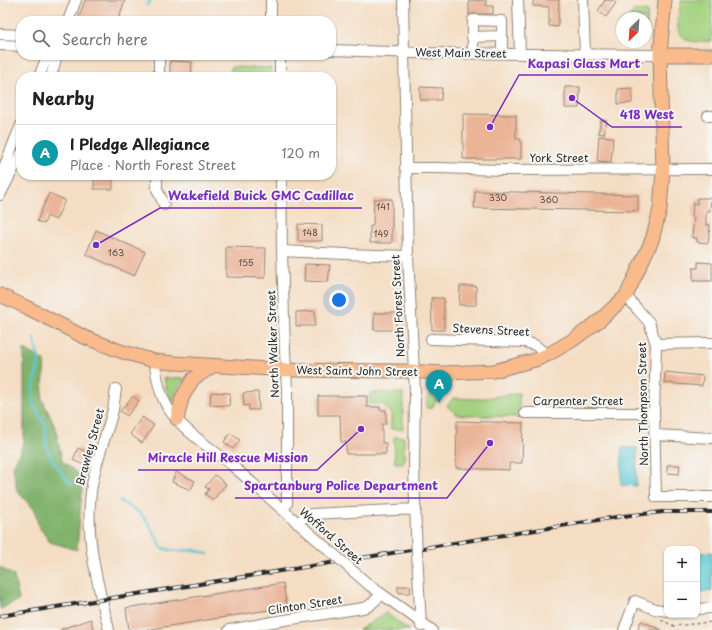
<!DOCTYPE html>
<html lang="en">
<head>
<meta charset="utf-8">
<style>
	:root { --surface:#fff; --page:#f6f6f6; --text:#222; --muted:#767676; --line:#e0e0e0; --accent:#7c3aed }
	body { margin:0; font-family:"Playpen Sans",sans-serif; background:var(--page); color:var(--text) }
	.controls { position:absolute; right:12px; bottom:12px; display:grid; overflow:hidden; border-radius:8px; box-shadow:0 1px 3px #0004 }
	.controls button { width:36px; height:36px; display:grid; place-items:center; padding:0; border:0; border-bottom:1px solid var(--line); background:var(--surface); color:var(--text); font:20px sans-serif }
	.compass { position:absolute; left:616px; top:12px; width:36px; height:36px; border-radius:50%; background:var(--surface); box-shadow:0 1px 3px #0004; rotate:205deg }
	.you { position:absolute; left:339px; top:300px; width:14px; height:14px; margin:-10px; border:3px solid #fff; border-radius:50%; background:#1a73e8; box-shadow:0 0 0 6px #1a73e833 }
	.badge { display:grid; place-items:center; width:26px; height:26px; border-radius:50%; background:var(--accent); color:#fff; font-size:13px; font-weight:700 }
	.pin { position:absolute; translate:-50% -33px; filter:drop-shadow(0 1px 2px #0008) }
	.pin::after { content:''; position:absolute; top:21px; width:14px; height:12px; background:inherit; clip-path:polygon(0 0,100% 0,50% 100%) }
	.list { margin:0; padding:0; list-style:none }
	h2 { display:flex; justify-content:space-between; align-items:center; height:52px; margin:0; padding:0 16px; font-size:17px }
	h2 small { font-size:13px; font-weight:400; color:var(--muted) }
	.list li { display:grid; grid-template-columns:26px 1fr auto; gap:12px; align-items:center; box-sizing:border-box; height:56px; padding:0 16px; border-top:1px solid var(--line) }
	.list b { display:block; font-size:15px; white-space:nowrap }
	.list p { margin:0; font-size:13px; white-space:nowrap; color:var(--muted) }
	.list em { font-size:13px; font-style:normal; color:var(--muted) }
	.icon { flex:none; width:22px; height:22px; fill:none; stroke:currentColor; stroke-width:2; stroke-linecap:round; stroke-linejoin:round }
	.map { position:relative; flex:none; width:712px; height:630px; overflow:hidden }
	.search { position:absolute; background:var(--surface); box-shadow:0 1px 3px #0004; left:16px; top:16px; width:320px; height:44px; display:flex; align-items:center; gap:10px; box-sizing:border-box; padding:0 14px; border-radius:16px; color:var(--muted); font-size:15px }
	.panel { position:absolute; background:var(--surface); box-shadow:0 1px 3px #0004; left:16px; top:72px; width:320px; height:108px; border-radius:16px }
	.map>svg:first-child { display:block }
	.green { fill:#a3d17e; stroke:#677e54 }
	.forest { fill:#82b36d; stroke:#566f4c }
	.water { fill:#5dc9d6; stroke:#447a80 }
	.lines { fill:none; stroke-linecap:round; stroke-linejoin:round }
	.stream { stroke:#5dc9d6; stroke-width:2.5 }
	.building { fill:#ebb497 }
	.minor-casing { stroke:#908477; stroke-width:12 }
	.major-casing { stroke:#908477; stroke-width:15 }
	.path { stroke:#908477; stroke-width:1.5; stroke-dasharray:3 3; stroke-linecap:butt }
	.minor { stroke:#fff; stroke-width:10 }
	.major { stroke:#fabb8c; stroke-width:13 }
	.rail-casing { stroke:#2b2b2b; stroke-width:4 }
	.rail { stroke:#f6f6f2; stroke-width:2.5; stroke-dasharray:8; stroke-linecap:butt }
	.minor-bridge-casing { stroke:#908477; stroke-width:12; stroke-linecap:butt }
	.minor-bridge { stroke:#fff; stroke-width:10 }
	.labels { text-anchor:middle; stroke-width:4; stroke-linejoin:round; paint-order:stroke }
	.number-label { font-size:9px; fill:#5b4d46 }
	.street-label { font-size:11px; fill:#2b2b2b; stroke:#f6f6f2 }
	.leader { fill:none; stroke:#7b2cbf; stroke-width:1.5 }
	.callout-dot { fill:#7b2cbf; stroke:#f6f6f2; stroke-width:1.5 }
	.callout-label { font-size:12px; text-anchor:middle; font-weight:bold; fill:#7b2cbf; stroke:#f6f6f2; stroke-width:4; stroke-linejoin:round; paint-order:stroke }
</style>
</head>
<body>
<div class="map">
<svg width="712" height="630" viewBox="0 0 712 630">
	<rect width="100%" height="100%" fill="#f6f6f2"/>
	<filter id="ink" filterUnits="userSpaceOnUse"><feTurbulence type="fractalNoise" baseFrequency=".025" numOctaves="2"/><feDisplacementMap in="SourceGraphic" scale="8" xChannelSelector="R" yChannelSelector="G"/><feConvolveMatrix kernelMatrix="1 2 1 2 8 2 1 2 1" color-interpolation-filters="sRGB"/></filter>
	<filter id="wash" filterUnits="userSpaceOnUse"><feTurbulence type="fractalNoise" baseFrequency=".012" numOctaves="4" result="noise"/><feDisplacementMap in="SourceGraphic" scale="16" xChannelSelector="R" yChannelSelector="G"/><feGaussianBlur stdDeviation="0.9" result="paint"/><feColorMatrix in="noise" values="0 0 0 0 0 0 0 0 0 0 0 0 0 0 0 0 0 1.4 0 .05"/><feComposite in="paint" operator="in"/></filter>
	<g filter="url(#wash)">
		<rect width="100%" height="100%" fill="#f4ddc3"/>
		<!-- green -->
		<path class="green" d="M682,0h30v41c-8,0 -18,2 -25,-1 -15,-6 -8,-29 -5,-40z
			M634,10l14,2 -2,16v-10h-17z
			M231,67l40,1 -1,9h-39z
			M164,378h20l-9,16 -2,9 -6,-12z
			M370,393h33v36h-12v-17l-9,-8h-12z
			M432,393l11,1v3l-7,3 -4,8h-6l2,-11z
			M519,393v24l-61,-2 -11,-9 6,-8 26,1z
			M394,437h10v26h-9z
			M386,613l23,17h-50z"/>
		<!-- forest -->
		<path class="forest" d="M24,349l21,12 -3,38 14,30 6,32 21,17 -6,72 -27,-8 -11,-15 -5,-18 -17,-18 -4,-24 11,-25z
			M0,567l14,9 5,24 -19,9z"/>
		<!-- water -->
		<path class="water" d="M622,448h15l-1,38 -15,-1z
			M712,552v39l-15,1v-39z"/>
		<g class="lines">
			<!-- stream -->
			<path class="stream" d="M147,5l4,-5
				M34,338l5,23 -6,30v12l13,23v18l7,18 18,22
				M120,501l20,12 9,11 13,24 12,3 20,-1 14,4"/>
		</g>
		<g id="blocks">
			<!-- building -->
			<path class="building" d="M85,0h40l-7,20h-40z
				M486,0v6h7v8h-20l-4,1v-14z
				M533,0h26l-1,27 -9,-1v-19l-16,-1z
				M605,0h8l3,3 -10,14 -8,-6z
				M170,61l22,1 -1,15h-21z
				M420,87l22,1 -1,12h-21z
				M565,87h15l-1,21h-14z
				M632,88v15l-14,1v-15z
				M463,114l53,1v24h5v20h-58z
				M601,120l6,1 -3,13 -6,-1z
				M599,136l14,1 -2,25 -14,-1z
				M94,175h19v14h-19z
				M475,191l163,4v16l-164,-3z
				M49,193l16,7 -9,20 -9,-4 -3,8 -7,-3z
				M697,198h14l-1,13h-4v14h4l-2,18 -11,-1v-4h-5l2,-21h-2l1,-14 4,1z
				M374,199h18v44h-22v-17h3z
				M298,224l24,1v16h-24z
				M96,230l49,22 -11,24 -48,-22z
				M226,247l40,1 -1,30 -39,-1z
				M698,262l14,1v18h-19v-13h5z
				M305,264l25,1 -2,17 -24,-1z
				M460,286h16v19h-17z
				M431,298h13v32h-12z
				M315,311v15h-19v-14z
				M374,313h22v17h-22z
				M665,372l38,4 -1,10 -38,-3z
				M211,392l19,1 -1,13 -19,-1z
				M258,392l1,18h-10v-5l-5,1 -1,-13z
				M133,396l6,5 -12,15 -7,-5z
				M318,396h49v11h13v3h6v14h-4v19h4v11h-40v-12h-5l-1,-27h-22z
				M142,417l12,8 -12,18 -12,-9z
				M457,421l66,2 -1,40h-13v7l-53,-2z
				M230,433l10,7 -7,9 -9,-7z
				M78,448l11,5 -5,12 -11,-5z
				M667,465h13l-1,9 -12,-1z
				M176,472l19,9 -4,9 -19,-8z
				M215,475l11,9 -13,16 -8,-6 4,-5 -4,-2z
				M283,583l4,24 -142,23h-16l-3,-22z
				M398,586h13l-1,7h-10l-2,-2z
				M91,619l2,11h-32v-1z
				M641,621l21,9h-25z"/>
		</g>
	</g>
	<g filter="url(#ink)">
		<use href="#blocks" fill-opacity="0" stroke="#908477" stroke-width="1"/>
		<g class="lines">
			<!-- minor casing -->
			<g class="minor-casing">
				<path id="minor" d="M403,0l5,256 7,135 -1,76 2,66
					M518,0l2,54
					M583,0l2,55
					M68,21l8,-21
					M271,21v-21
					M0,34l21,1
					M472,37l30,-1
					M0,45l21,1
					M331,50l89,3 240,2
					M473,52v-32l29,1v32
					M280,55v22
					M39,77l7,-18 3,-4
					M51,77l6,-22
					M159,77v-22
					M708,116h4
					M405,168h33l64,2 210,-1
					M157,175v14l7,16
					M281,175l1,76 3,100 2,38v115l-4,6
					M0,177l21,-52
					M0,195l21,-41
					M282,251l63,3 63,2
					M626,296l12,14 11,12 7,22 -2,69 2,84h56
					M431,339l94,3 10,3 12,10
					M656,344l56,-1
					M154,361c3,15 5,33 14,47 15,23 39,37 61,55 31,26 61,54 92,80
					M525,413h129
					M655,435l57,3
					M298,524l5,-6 8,-4 105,-5
					M418,572l3,54
					M369,585l63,45
					M697,609l15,-1
					M109,630c-11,-46 -24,-90 -18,-138 3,-28 15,-54 22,-82 1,-7 2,-14 3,-21
					M229,630l43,-8 91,-14 6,-2 13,-12
					M624,630l11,-29 20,8 12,2"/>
			</g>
			<!-- major casing -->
			<g class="major-casing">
				<path id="major" d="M660,55h52
					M0,295l26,12 58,30 36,14 34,10 21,2 111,7 117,1 41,2 50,-2 41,-11 12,-5 26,-15 27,-20 26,-24 26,-56 8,-31 3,-39 -3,-115 5,-55
					M177,419l5,-21 11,-19 20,-13"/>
			</g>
			<!-- path -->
			<path class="path" d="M661,620l13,6 38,-4"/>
			<!-- minor -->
			<use href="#minor" class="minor"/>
			<!-- major -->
			<use href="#major" class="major"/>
			<!-- rail casing -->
			<g class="rail-casing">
				<path id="rail" d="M0,616l623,-100 40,-4h49"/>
			</g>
			<!-- rail -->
			<use href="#rail" class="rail"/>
			<!-- minor-bridge casing -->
			<g class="minor-bridge-casing">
				<path id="minor-bridge" d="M416,533l2,39
					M321,543l48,42"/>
			</g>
			<!-- minor-bridge -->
			<use href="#minor-bridge" class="minor-bridge"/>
		</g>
	</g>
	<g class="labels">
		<!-- number labels -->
		<g class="number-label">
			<text x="498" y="201">330</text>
			<text x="549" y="203">360</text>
			<text x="383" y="210">141</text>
			<text x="310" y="236">148</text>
			<text x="381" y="237">149</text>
			<text x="116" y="256">163</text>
			<text x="246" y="266">155</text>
		</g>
		<!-- street labels -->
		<g class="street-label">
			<text transform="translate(461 53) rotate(1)" y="4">West Main Street</text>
			<text x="559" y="162">York Street</text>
			<text transform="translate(398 306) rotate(-93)" y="4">North Forest Street</text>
			<text transform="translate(491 330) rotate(3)" y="4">Stevens Street</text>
			<text transform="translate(273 344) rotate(-92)" y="4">North Walker Street</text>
			<text transform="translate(357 371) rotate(1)" y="4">West Saint John Street</text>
			<text x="578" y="405">Carpenter Street</text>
			<text transform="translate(643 404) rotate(-91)" y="4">North Thompson Street</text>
			<text transform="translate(90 447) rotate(-75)" y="4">Brawley Street</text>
			<text transform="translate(331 536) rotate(41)" y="4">Wofford Street</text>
			<text transform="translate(305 605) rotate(-9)" y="4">Clinton Street</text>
		</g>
	</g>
	<!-- callouts -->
	<path class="leader" d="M490 127L519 75H648M572 98L612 127H682M96 245L160 208H362M361 429L317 470H138M490 443L447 498H235"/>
	<g class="callout-dot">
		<circle cx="490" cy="127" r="4"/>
		<circle cx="572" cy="98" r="4"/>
		<circle cx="96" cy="245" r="4"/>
		<circle cx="361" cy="429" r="4"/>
		<circle cx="490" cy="443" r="4"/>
	</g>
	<g class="callout-label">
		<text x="584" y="68">Kapasi Glass Mart</text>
		<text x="647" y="119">418 West</text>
		<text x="261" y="200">Wakefield Buick GMC Cadillac</text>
		<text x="228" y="462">Miracle Hill Rescue Mission</text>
		<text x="341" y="490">Spartanburg Police Department</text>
	</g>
</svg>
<div class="controls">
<button>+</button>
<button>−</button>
</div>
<svg class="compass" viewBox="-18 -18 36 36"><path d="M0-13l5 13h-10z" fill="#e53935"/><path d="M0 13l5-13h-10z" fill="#767676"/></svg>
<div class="you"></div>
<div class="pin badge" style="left:439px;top:403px;background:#0f9aa8">A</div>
<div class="search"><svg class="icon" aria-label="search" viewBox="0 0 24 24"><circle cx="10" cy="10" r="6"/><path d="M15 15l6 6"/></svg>Search here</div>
<section class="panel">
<h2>Nearby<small></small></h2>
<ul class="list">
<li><span class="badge" style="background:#0f9aa8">A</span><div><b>I Pledge Allegiance</b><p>Place · North Forest Street</p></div><em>120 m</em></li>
</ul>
</section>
</div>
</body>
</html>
